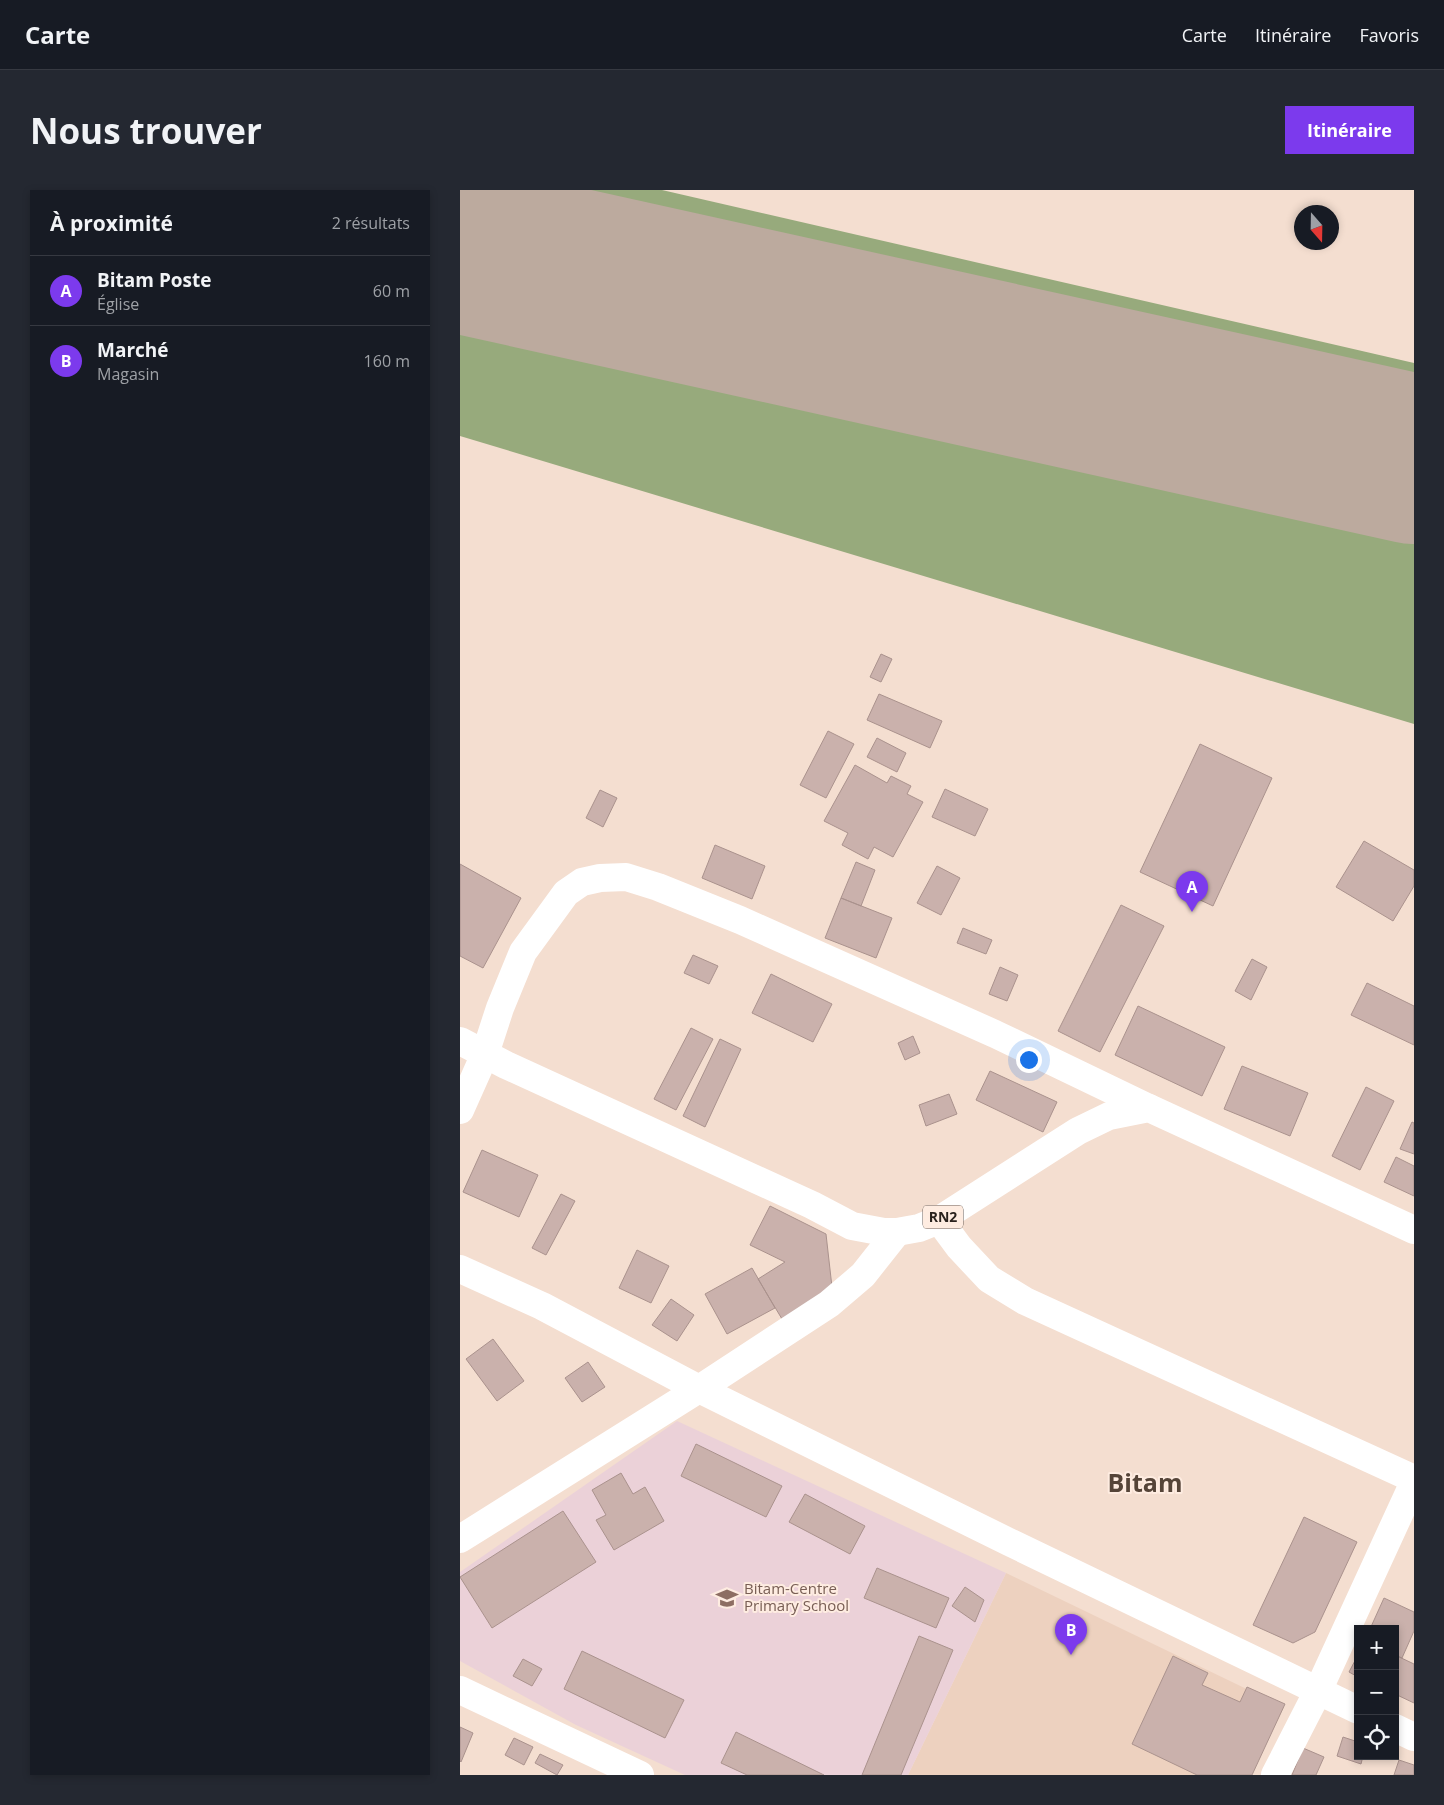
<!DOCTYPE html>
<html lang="fr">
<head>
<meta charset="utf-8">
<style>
	:root { --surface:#171b24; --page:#242831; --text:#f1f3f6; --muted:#9ea1a6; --line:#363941; --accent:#7c3aed }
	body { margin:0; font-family:"Open Sans",sans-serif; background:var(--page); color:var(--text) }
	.controls { position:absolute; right:15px; bottom:15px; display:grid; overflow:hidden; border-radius:0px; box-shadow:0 2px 8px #0003 }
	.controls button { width:45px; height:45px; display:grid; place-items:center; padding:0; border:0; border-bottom:1px solid var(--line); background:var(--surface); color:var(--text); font:25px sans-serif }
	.compass { position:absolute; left:834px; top:15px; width:45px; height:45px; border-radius:50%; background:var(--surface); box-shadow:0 2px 8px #0003; rotate:160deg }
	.you { position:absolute; left:568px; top:869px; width:18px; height:18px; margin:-12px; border:4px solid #fff; border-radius:50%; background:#1a73e8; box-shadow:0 0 0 8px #1a73e833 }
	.badge { display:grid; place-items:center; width:32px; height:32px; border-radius:50%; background:var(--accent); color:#fff; font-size:16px; font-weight:700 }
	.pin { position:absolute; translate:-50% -41px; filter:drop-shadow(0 1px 2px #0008) }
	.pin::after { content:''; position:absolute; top:26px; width:18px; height:15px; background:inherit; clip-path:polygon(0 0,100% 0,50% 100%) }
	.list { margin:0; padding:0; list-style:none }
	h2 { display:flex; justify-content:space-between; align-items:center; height:65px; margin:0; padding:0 20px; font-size:21px }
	h2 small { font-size:16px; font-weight:400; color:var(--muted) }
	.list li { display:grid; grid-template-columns:32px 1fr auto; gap:15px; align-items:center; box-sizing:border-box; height:70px; padding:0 20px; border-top:1px solid var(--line) }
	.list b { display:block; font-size:19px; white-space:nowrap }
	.list p { margin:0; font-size:16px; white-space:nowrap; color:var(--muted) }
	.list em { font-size:16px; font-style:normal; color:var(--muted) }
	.icon { flex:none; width:28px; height:28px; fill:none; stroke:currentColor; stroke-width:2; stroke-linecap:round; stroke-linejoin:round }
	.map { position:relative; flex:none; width:954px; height:1585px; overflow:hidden; border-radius:0px }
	header { display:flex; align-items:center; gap:30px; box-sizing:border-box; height:70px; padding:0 25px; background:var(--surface); border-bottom:1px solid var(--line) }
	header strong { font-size:24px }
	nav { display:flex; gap:28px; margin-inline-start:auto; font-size:18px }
	.intro { display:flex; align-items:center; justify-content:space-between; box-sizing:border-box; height:120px; padding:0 30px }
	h1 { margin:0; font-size:35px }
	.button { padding:12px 22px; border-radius:0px; background:var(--accent); color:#fff; font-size:18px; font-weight:700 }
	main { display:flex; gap:30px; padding:0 30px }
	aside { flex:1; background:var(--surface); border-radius:0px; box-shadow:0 2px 8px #0003 }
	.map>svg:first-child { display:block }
	.built { fill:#edd1bf }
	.education { fill:#ebd1d8 }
	.forest { fill:#97aa7c }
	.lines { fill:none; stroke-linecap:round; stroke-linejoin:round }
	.runway { stroke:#bcaa9e; stroke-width:170 }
	.building { fill:#cab1ac; stroke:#aa928d }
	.minor { stroke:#fff; stroke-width:28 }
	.highway { stroke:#fff; stroke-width:28 }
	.labels { text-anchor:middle; stroke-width:4; stroke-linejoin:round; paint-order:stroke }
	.shield { fill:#feece1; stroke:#6a5f58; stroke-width:1 }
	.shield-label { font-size:14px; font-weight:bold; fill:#2a221d }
	.education-label { font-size:15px; fill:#785e54; stroke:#feece1; text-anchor:start }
	.town-label { font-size:25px; font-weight:bold; fill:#554438; stroke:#feece1 }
</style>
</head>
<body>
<header>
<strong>Carte</strong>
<nav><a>Carte</a><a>Itinéraire</a><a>Favoris</a></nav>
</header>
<div class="intro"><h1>Nous trouver</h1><a class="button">Itinéraire</a></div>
<main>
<aside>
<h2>À proximité<small>2 résultats</small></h2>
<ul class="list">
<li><span class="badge">A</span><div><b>Bitam Poste</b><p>Église</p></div><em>60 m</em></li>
<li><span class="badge">B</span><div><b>Marché</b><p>Magasin</p></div><em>160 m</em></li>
</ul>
</aside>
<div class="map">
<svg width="954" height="1585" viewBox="0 0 954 1585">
	<rect width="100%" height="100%" fill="#f4ded0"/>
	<!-- built -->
	<path class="built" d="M546,1383l278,134 -33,68h-343z"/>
	<!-- education -->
	<path class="education" d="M217,1231l329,152 -98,202h-223l-109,-50 -116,-64v-89z"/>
	<!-- forest -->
	<path class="forest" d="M0,0h202l752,173v361l-954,-288z"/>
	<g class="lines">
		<!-- runway -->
		<path class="runway" d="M0,58l954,211"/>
	</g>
	<!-- building -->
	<path class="building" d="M421,464l11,5 -11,23 -11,-5z
		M419,504l63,27 -12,27 -63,-28z
		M368,541l26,13 -28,54 -26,-13z
		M417,548l29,15 -9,19 -30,-15z
		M740,554l72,34 -59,128 -73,-34z
		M395,575l32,18 4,-7 20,10 -4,8 16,8 -30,55 -19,-10 -6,12 -26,-14 6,-12 -24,-12z
		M485,599l43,20 -13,27 -43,-19z
		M140,600l17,8 -14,29 -17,-9z
		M904,651l50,29v16l-21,35 -57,-34z
		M255,655l50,21 -13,33 -50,-21z
		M396,672l19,8 -14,36 -20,-8z
		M0,674l61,34 -38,70 -23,-12z
		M477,676l23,12 -19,37 -24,-12z
		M381,708l51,20 -16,40 -51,-20z
		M661,715l43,21 -64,126 -42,-21z
		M503,738l29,12 -6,14 -29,-11z
		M233,765l25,11 -9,18 -25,-11z
		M792,769l15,8 -16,33 -16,-9z
		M540,777l18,8 -11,26 -18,-7z
		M311,784l61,30 -19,38 -61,-29z
		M907,793l47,23v39l-63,-30z
		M678,816l87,41 -23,49 -87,-41z
		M231,838l22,11 -37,71 -22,-11z
		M453,846l7,17 -15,7 -7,-17z
		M260,849l21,10 -36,78 -22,-11z
		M782,876l66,27 -18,43 -66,-27z
		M530,881l67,31 -14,30 -67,-32z
		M906,897l28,14 -34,69 -28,-14z
		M489,904l8,20 -31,12 -7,-21z
		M952,932l2,1v31l-14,-5z
		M22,960l56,25 -19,42 -56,-25z
		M936,967l18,9v30l-30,-14z
		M101,1004l14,7 -29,54 -14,-7z
		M310,1016l56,28 6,53 -50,32 -24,-40 27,-17 -35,-17z
		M177,1060l32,16 -18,37 -32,-15z
		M292,1078l23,40 -48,26 -22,-40z
		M211,1109l23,16 -17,26 -25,-16z
		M33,1149l31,42 -27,20 -31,-42z
		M128,1172l17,25 -23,15 -17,-24z
		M236,1254l86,42 -16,31 -85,-41z
		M161,1283l12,21 12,-7 19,34 -50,29 -18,-30 10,-5 -14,-25z
		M345,1304l60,32 -15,28 -61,-32z
		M103,1321l33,51 -104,66 -32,-51z
		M844,1327l53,25 -42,90 -22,11 -40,-18z
		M417,1378l72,30 -13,30 -72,-30z
		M505,1397l19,13 -9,22 -23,-16z
		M924,1408l30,14v19l-12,27 -7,-3v-26h-25z
		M459,1446l34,14 -52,125h-39z
		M122,1461l102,49 -19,38 -101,-49z
		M898,1465v22l-9,-5z
		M935,1465l19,9v39l-19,-9z
		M713,1466l35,17 -6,12 38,17 7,-15 38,17 -33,71h-55l-65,-31z
		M63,1469l19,10 -10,17 -19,-10z
		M0,1537l13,6 -12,29 -1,-1z
		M276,1542l88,43h-77l-26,-12z
		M883,1547l15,5v14h5l-2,8 -24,-8z
		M54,1548l19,9 -9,18 -19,-10z
		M843,1558l21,9 -8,18h-24z
		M80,1564l23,11 -6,10 -22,-12z
		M939,1570l15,5v10h-20z"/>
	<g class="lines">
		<!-- minor -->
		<path class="minor" d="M0,920l25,-56 15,-46 23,-56 43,-59 16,-11 18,-4 26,-1 32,10 82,33 255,114 154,74
			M479,1030l20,27 30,32 36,22 389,178
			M0,1079l82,37 157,83 310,153 349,168
			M0,1349l239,-150 130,-85 34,-29 34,-43
			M0,1500l180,85
			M935,1538l19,9
			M815,1585l43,-84 96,-209"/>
		<!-- highway -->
		<path class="highway" d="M0,851l46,24 306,140 40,21 32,6h13l22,-4 20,-8 139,-89 31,-15 40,-8 265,122"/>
	</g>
	<!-- icons -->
	<defs>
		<g id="school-bare" transform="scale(1.725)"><path d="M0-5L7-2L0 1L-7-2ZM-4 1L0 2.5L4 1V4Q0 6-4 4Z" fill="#8d6e63" stroke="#feece1" stroke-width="2.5" paint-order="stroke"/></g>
	</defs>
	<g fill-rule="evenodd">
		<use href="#school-bare" x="267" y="1408"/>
	</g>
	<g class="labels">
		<!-- shield labels -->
		<rect class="shield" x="463" y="1015.5" width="40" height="23" rx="4"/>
		<g class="shield-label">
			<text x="483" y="1032">RN2</text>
		</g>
		<!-- education labels -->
		<g class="education-label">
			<text x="284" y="1404">Bitam-Centre<tspan x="284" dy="17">Primary School</tspan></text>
		</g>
		<!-- town labels -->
		<g class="town-label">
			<text x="685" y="1302">Bitam</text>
		</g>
	</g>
</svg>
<div class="controls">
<button>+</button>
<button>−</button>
<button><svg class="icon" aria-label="locate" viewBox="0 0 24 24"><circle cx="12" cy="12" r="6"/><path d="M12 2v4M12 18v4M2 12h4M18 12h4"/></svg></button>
</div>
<svg class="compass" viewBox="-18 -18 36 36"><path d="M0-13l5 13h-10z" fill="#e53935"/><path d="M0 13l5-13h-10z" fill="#9ea1a6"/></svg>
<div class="you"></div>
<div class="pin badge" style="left:732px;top:722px">A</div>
<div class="pin badge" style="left:611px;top:1465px">B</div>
</div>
</main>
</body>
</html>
